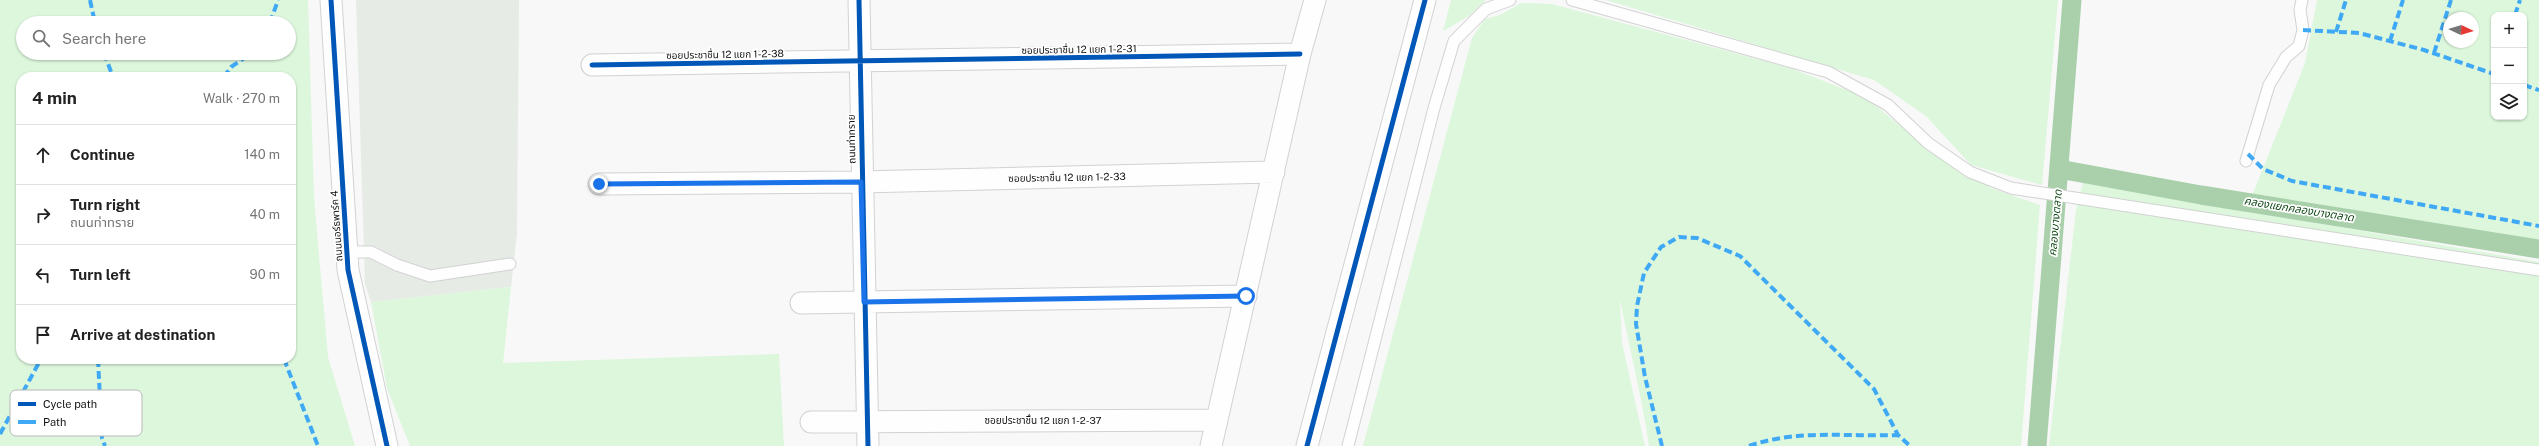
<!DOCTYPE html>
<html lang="en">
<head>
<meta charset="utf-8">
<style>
	:root { --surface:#fff; --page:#f2f2f2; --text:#222; --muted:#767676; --line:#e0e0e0 }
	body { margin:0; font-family:"Public Sans","Noto Sans Thai",sans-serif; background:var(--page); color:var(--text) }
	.controls { position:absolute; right:12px; top:12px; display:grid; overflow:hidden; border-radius:8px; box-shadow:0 1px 3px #0004 }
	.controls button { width:36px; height:36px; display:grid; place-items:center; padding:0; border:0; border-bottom:1px solid var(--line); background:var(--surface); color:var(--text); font:20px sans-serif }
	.compass { position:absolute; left:2443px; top:12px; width:36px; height:36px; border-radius:50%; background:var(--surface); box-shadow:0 1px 3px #0004; rotate:94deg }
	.stop { position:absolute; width:12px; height:12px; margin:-9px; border:3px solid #1a73e8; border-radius:50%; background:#fff }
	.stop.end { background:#1a73e8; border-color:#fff; box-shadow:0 1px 4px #0008 }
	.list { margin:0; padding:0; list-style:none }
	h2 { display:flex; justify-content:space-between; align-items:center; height:52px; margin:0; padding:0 16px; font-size:17px }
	h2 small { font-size:13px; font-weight:400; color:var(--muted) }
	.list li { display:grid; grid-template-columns:26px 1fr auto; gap:12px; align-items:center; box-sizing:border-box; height:60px; padding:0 16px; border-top:1px solid var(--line) }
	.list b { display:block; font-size:15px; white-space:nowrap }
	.list p { margin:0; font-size:13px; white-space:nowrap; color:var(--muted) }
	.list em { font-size:13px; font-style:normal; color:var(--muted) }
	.icon { flex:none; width:22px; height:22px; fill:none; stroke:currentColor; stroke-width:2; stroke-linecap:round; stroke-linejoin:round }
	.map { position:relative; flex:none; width:2539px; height:446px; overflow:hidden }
	.search { position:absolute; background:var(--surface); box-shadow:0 1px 3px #0004; left:16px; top:16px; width:280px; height:44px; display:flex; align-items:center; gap:10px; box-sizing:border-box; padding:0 14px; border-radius:22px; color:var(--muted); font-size:15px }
	.panel { position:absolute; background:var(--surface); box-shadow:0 1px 3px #0004; left:16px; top:72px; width:280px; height:292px; border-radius:16px }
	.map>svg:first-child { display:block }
	.built { fill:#e6ebe6 }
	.green { fill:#dcf7dc; fill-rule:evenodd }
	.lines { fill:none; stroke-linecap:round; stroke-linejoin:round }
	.canal { stroke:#a9d0ab; stroke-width:19 }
	.service-casing { stroke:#d1d2d1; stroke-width:13 }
	.minor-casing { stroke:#d1d2d1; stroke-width:23 }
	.service { stroke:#fefefe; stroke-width:11 }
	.minor { stroke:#fefefe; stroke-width:21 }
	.quiet { stroke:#3fa9f5; stroke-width:4; stroke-dasharray:8 4; stroke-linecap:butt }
	.cycleway-casing { stroke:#fff; stroke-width:8 }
	.cycleway { stroke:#0057b8; stroke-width:5 }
	.route { stroke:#1a73e8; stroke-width:5 }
	.labels { text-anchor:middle; stroke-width:3.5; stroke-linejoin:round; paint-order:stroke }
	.street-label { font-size:10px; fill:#121312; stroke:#fff }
	.water-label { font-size:11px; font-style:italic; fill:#114b19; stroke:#fff }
	.key { fill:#fff; stroke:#b8b8b8; stroke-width:1 }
	.key-label { font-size:11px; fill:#121312 }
</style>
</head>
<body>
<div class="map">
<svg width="2539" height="446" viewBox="0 0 2539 446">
	<rect width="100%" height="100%" fill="#f7f8f7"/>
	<!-- built -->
	<path class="built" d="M356,0h163l-2,233 -6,54 -140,15 -6,-18z"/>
	<!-- green -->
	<path class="green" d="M0,0h308l6,198 14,159 27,89h-355zM23,23h266v30h-266zM21,77h270v282h-270z
		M1451,0h35l-17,16 -26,15z
		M1606,0h452l-16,185 -71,-20 -45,-49 -52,-36z
		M2317,0h222v243l-287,-47 53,-133zM2494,15h30v102h-30zM2449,18h24v24h-24z
		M1521,3l31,1 238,64 75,29 39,32 87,59 49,17 -19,241h-372c-7,-50 -20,-98 -29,-147l2,44 23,103h-282l109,-408 13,-19 15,-4z
		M2083,182l456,80v184h-490l27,-236z
		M511,287l-8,76 276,-9 5,92h-374l-23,-58 -16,-86z"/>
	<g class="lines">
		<!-- canal -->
		<path class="canal" d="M2059,169l142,26 338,54
			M2037,446l35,-446"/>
		<!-- service casing -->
		<g class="service-casing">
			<path id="service" d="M1572,0l256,72 60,33 40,38 42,29 41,16 528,82
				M2246,161l23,-76 17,-28 13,-11 4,-16 -3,-20 2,-10
				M347,252h24l26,13 33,11 80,-12
				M1348,446l86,-338 20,-67 32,-32 24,-9"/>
		</g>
		<!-- minor casing -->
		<g class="minor-casing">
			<path id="minor" d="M331,0l17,270 39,176
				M859,0l9,446
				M592,65l708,-11
				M599,184l262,-2 413,-10
				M801,303l445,-7
				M811,422l406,-2
				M1211,446l89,-392 15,-54
				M1307,446l118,-446"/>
		</g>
		<!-- service -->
		<use href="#service" class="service"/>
		<!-- minor -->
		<use href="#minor" class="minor"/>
		<!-- quiet -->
		<path class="quiet" d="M90,0l5,23
			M2515,15l5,-15
			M270,23l8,-23
			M2303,30l56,3 65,17 70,24
			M2336,32l10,-32
			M2390,41l13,-41
			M104,53l9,24
			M2434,53l17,-53
			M224,77l7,-10 21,-14
			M2524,85l15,5
			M2248,154l15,15 29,12 247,45
			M98,359l4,79 3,8
			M284,359l34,87
			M0,434l41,-75
			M1662,446l-17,-69 -9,-53 1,-18 7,-33 17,-26 18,-10 18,1 43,18 134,133 24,46 12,11
			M1749,446c48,-17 99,-9 149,-11"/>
		<!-- cycleway casing -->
		<g class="cycleway-casing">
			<path id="cycleway" d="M331,0l17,270 39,176
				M859,0l9,446
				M592,65l708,-11
				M1307,446l118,-446"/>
		</g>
		<!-- cycleway -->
		<use href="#cycleway" class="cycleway"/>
	</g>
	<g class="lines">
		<!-- route -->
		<path class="route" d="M599,184l262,-2 3,120 382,-6"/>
	</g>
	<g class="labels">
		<!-- street labels -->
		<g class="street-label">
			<text transform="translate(1079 49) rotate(-1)" y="4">ซอยประชาชื่น 12 แยก 1-2-31</text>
			<text transform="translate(725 54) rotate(-1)" y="4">ซอยประชาชื่น 12 แยก 1-2-38</text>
			<text transform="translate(851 139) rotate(-91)" y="4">ถนนท่าทราย</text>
			<text transform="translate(1067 177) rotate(-1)" y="4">ซอยประชาชื่น 12 แยก 1-2-33</text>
			<text transform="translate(336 226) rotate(-94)" y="4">ถนนนอร์ธพาร์ค 4</text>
			<text x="1043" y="424">ซอยประชาชื่น 12 แยก 1-2-37</text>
		</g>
		<!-- water labels -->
		<g class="water-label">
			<text transform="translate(2299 209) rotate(9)" y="4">คลองแยกคลองบางตลาด</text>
			<text transform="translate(2055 223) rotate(-85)" y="4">คลองบางตลาด</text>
		</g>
	</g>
	<!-- legend -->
	<rect x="10" y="390" width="132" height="46" rx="6" class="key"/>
	<rect x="18" y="402" width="18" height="4" fill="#0057b8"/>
	<rect x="18" y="420" width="18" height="4" fill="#3fa9f5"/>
	<g class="key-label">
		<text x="43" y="408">Cycle path</text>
		<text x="43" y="426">Path</text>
	</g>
</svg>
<div class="controls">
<button>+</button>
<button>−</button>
<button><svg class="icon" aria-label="layers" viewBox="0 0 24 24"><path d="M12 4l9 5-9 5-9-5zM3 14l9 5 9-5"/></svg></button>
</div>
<svg class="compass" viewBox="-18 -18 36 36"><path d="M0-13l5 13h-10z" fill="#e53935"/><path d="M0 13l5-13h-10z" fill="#767676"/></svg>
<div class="stop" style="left:1246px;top:296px"></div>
<div class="stop end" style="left:599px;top:184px"></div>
<div class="search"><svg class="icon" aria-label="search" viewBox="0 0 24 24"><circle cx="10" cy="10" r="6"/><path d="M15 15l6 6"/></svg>Search here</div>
<section class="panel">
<h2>4 min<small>Walk · 270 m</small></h2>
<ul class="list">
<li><svg class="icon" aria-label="ahead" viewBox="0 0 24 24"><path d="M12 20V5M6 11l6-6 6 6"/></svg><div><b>Continue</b></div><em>140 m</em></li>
<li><svg class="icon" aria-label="right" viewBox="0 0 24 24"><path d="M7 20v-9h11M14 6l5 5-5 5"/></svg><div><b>Turn right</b><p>ถนนท่าทราย</p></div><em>40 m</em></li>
<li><svg class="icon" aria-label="left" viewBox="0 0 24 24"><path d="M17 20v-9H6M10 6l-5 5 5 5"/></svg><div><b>Turn left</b></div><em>90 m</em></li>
<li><svg class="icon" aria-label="arrive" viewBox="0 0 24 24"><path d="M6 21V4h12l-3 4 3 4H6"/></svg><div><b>Arrive at destination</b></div></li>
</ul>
</section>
</div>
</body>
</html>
